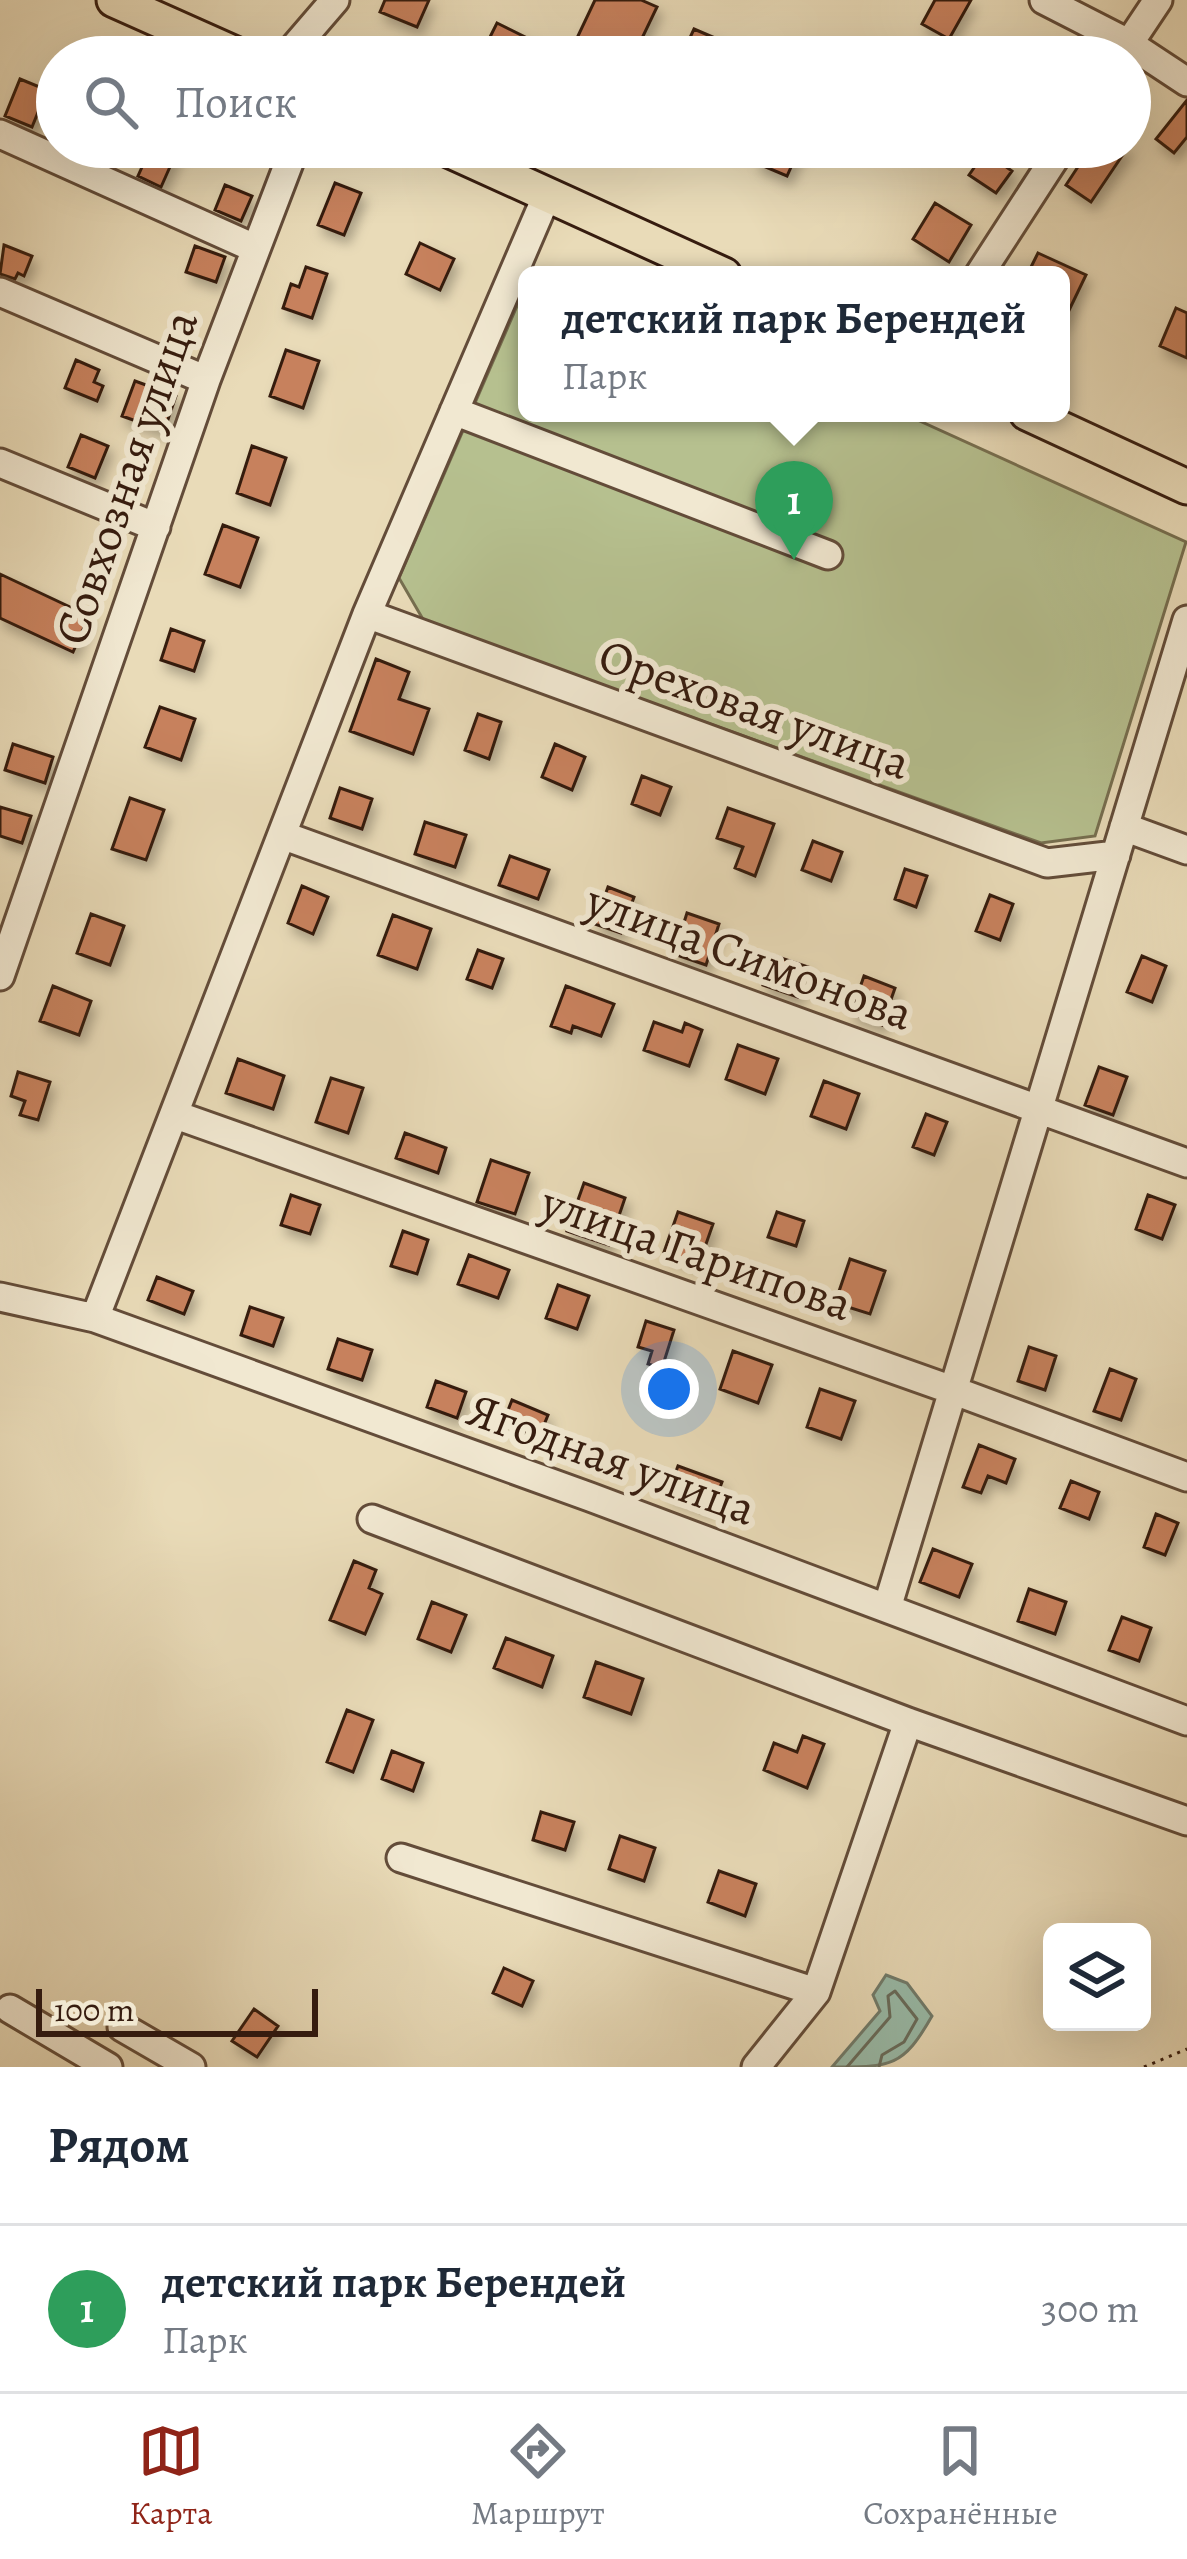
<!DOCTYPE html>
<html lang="ru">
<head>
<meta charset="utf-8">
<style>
	:root { --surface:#fff; --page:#f6f6f7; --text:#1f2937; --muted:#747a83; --line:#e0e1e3; --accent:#8f2418 }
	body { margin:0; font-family:Alegreya,serif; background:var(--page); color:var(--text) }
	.controls { position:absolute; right:36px; bottom:36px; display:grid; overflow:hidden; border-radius:18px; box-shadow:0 12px 48px #0002 }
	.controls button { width:108px; height:108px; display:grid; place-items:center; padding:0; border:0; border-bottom:3px solid var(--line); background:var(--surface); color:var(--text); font:60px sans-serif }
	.scale { position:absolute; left:36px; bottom:30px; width:282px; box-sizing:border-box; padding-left:12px; border:6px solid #361c0f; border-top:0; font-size:33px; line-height:42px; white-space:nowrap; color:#361c0f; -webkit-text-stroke:9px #f1e8d1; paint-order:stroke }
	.you { position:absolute; left:669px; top:1389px; width:42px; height:42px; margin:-30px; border:9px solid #fff; border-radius:50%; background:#1a73e8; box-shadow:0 0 0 18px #1a73e833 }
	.badge { display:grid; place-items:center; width:78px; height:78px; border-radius:50%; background:var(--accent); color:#fff; font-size:39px; font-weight:700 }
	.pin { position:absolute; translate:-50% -99px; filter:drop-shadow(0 3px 6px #0008) }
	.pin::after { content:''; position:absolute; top:63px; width:42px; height:36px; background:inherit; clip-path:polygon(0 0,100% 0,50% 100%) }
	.popup { position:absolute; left:518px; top:266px; width:552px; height:156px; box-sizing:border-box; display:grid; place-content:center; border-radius:18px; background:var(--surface); filter:drop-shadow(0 3px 9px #0005); font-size:39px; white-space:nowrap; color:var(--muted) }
	.popup b { font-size:45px; color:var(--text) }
	.popup::after { content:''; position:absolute; left:50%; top:100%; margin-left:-24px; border:24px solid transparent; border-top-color:var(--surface) }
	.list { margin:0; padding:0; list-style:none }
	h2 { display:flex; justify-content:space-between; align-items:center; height:156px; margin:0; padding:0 48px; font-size:51px }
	h2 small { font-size:39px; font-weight:400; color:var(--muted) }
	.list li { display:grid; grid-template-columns:78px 1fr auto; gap:36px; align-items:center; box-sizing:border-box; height:168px; padding:0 48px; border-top:3px solid var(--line) }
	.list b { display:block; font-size:45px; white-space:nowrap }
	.list p { margin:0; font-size:39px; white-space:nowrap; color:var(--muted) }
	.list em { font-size:39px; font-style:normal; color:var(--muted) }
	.icon { flex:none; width:66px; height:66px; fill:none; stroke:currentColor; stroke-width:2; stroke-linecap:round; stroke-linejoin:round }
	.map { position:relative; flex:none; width:1187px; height:2067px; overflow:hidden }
	.search { position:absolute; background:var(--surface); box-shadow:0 12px 48px #0002; left:36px; right:36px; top:36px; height:132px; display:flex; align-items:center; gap:30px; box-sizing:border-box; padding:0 42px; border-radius:66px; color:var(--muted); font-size:45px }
	.sheet { height:324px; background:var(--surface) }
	nav { display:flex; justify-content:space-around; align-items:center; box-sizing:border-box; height:168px; border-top:3px solid var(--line); background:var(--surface); font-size:33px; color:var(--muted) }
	nav a { display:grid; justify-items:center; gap:6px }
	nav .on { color:var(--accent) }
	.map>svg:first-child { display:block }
	.green { fill:#b6c08f; stroke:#766e4f; stroke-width:3 }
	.water { fill:#99bcaa; stroke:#717c6c; stroke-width:3 }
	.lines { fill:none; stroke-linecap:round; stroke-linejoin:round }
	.shore { stroke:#686c5c; stroke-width:3 }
	.building { fill:#c7815d; stroke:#361c0f; stroke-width:3; filter:url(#shadow) }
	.minor-casing { stroke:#634c39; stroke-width:33 }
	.major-casing { stroke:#361c0f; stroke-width:39 }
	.path { stroke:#361c0f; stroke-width:3; stroke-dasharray:3 6; stroke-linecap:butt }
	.minor { stroke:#f1e8d1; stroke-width:27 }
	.major { stroke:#e9dbb8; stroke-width:33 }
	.labels { text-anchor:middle; stroke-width:12; stroke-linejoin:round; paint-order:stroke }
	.street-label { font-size:48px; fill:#361c0f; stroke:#f1e8d1 }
</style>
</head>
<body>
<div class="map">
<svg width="1187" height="2067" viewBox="0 0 1187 2067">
	<defs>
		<filter id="shadow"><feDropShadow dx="4.5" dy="8" stdDeviation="6" flood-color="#0004"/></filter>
	</defs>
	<rect width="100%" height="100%" fill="#e9dbb8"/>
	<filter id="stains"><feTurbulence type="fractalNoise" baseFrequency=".00167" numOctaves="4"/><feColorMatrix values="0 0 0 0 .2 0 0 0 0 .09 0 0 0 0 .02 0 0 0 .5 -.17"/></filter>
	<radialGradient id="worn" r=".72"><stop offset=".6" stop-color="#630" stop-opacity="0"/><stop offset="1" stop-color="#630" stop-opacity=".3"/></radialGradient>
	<!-- green -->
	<path class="green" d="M527,283v130h375l284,129 -91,294 -54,7 -617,-222 -25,-43z"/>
	<!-- water -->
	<path class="water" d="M886,1975l21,8 25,33c-29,51 -40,51 -100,51l48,-56 -7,-16z"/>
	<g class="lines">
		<!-- shore -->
		<path class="shore" d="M847,2067l43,-50 -2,-21 7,-5 22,28 -13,23 -22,13 -3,12"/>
	</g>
	<!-- building -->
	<path class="building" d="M385,0h44l-12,27 -37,-15z
		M595,0h46l16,7 -24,50h-65z
		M935,0h36l-22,39 -27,-15z
		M497,23l36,18 -8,16h-45z
		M694,29l65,28h-78z
		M20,79l27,11 -15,37 -27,-11z
		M1187,100v37l-13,16 -18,-14z
		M151,147l26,4 -16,36 -23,-11z
		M763,147h37l-13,29 -31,-13z
		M1091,147h37l-37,55 -25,-17z
		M985,152l27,19 -16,22 -27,-18z
		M335,183l26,10 -17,42 -26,-10z
		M225,185l27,11 -11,25 -26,-11z
		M935,203l36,22 -22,37 -36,-23z
		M420,243l34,16 -14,31 -34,-16z
		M4,245l28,11 -8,20 -6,-3 -3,6 -15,-5z
		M195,246l30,11 -9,25 -30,-10z
		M1038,253l48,22 -25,52v-52h-34z
		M306,267l21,7 -15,44 -29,-10 8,-24 8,3z
		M1176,308l11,5v45l-27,-12z
		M286,350l33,11 -16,47 -33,-12z
		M76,360l23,10 -5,12 9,4 -6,15 -32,-13z
		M135,381l41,15 -12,35 -42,-15z
		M81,435l27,11 -13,32 -27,-11z
		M252,446l34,12 -16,47 -33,-12z
		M223,525l35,13 -18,49 -35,-13z
		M0,574l89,42 -16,36 -73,-34z
		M171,629l33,12 -10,30 -33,-11z
		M376,659l33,13 -10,27 30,10 -16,45 -63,-23z
		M160,707l35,12 -14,41 -36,-13z
		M478,714l23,8 -12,37 -24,-9z
		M13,744l40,13 -8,26 -40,-13z
		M555,744l30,13 -13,33 -30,-13z
		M642,776l29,11 -11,28 -28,-11z
		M340,788l32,11 -10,30 -32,-11z
		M130,798l34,12 -18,50 -34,-11z
		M0,807l31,9 -9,27 -22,-7z
		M728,808l46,16 -19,52 -20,-8 8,-21 -26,-9z
		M425,822l41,13 -11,32 -40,-13z
		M813,841l29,11 -11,29 -29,-11z
		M510,856l39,14 -11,29 -39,-14z
		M905,869l22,7 -11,31 -21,-8z
		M302,886l26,11 -15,37 -25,-11z
		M608,887l26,10 -13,36 -26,-9z
		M990,895l23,9 -13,36 -24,-9z
		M687,913l32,11 -13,41 -32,-11z
		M91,914l33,12 -14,39 -33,-12z
		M393,915l38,14 -14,40 -39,-14z
		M478,950l25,9 -11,29 -25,-9z
		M772,955l36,12 -10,30 -35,-12z
		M1142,956l24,10 -14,36 -25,-10z
		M864,976l31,12 -13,37 -31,-12z
		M53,986l38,15 -12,34 -39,-14z
		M566,986l48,18 -13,32 -28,-10 -2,7 -20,-7z
		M654,1022l28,10 3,-9 17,7 -13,36 -45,-16z
		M738,1045l40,14 -13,35 -39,-15z
		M238,1059l46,17 -11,33 -47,-16z
		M1099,1067l28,10 -14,38 -28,-10z
		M18,1072l32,10 -12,38 -18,-5 5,-14 -14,-5z
		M331,1078l32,10 -15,45 -32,-11z
		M824,1081l35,13 -13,35 -35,-13z
		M926,1114l21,8 -13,33 -21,-8z
		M405,1133l41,15 -8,25 -42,-15z
		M491,1160l38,13 -14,41 -38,-12z
		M584,1183l41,15 -16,47 -42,-14z
		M291,1195l29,10 -10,29 -29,-9z
		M1148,1195l27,10 -13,34 -26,-10z
		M678,1212l35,12 -14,40 -35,-12z
		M777,1212l27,9 -8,25 -28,-9z
		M403,1231l25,9 -11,34 -26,-8z
		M469,1255l40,15 -11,28 -40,-14z
		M850,1259l35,12 -15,43 -35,-11z
		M157,1277l36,14 -9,23 -36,-14z
		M558,1285l31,11 -12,33 -31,-11z
		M250,1307l33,11 -10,28 -32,-11z
		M646,1321l28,9 -12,38 -14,-4 4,-13 -14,-4z
		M338,1339l34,11 -10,30 -34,-11z
		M1029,1347l27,9 -11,34 -27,-9z
		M733,1351l39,14 -14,38 -38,-14z
		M1110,1369l26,10 -15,41 -27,-9z
		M436,1381l30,11 -9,26 -30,-11z
		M820,1389l35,12 -14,38 -34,-12z
		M512,1400l36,15 -9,22 -36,-14z
		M979,1445l36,14 -9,24 -18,-7 -7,17 -18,-6z
		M678,1466l44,16 -10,27 -44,-16z
		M1071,1481l28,11 -10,27 -29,-11z
		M1156,1514l22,9 -13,32 -21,-8z
		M933,1549l39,15 -13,33 -39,-15z
		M354,1561l22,9 -7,18 13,6 -17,40 -35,-14z
		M1029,1589l37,13 -11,32 -37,-13z
		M432,1602l34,13 -15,37 -33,-13z
		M1122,1617l29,11 -12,33 -30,-11z
		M506,1638l47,18 -11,31 -48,-19z
		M596,1662l47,17 -12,35 -47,-17z
		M347,1710l26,10 -20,52 -26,-10z
		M803,1736l21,8 -17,44 -43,-18 10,-27 23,9z
		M392,1751l31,12 -10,28 -31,-12z
		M541,1812l33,10 -9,28 -32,-10z
		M620,1836l35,12 -11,33 -35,-12z
		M719,1871l37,13 -11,32 -37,-14z
		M504,1968l29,13 -11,25 -29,-13z
		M254,2009l24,17 -21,31 -25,-16z"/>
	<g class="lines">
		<!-- minor casing -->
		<g class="minor-casing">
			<path id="minor" d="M1044,0l84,43 59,39
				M286,57l49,-57
				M1120,57l38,-57
				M0,134l254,114
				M979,275l83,-128
				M0,292l206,88
				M454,411l374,144
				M0,463l156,64
				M367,614l680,249 69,-8
				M1124,827l63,23
				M282,835l905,328
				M0,976l206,-596 89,-233
				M176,1115l779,276 232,86
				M0,1297l95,21 495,179 597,224
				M95,1318l272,-704 180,-419
				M372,1519l536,203 279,99
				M887,1608l300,-988
				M401,1858l415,134
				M10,2009l98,58
				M122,2027l69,40
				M756,2067l60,-75 92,-270"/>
		</g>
		<!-- major casing -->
		<g class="major-casing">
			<path id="major" d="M114,0l128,57
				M442,147l282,128
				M1027,413l160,74"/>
		</g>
		<!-- path -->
		<path class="path" d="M1144,2067l43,-18"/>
		<!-- minor -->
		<use href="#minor" class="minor"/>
		<!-- major -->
		<use href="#major" class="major"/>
	</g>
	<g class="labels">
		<!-- street labels -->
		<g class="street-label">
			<text transform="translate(125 477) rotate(-71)" y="17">Совхозная улица</text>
			<text transform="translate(755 708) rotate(20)" y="17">Ореховая улица</text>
			<text transform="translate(750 956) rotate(20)" y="17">улица Симонова</text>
			<text transform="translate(697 1252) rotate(19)" y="17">улица Гарипова</text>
			<text transform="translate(612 1458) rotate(20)" y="17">Ягодная улица</text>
		</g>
	</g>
	<rect width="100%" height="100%" filter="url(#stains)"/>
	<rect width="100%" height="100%" fill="url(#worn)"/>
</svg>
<div class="controls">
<button><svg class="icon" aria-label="layers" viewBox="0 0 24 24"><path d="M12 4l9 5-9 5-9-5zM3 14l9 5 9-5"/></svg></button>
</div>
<div class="scale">100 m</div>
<div class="you"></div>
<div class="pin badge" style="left:794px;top:560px;background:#2e9e5b">1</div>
<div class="popup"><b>детский парк Берендей</b>Парк</div>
<div class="search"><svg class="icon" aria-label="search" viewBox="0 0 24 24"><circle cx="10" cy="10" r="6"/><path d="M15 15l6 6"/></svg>Поиск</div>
</div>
<section class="sheet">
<h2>Рядом<small></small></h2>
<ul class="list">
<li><span class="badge" style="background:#2e9e5b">1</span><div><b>детский парк Берендей</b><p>Парк</p></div><em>300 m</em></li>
</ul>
</section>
<nav>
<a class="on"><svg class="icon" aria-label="map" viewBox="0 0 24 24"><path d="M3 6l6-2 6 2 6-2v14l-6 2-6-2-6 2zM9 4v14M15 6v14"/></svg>Карта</a>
<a><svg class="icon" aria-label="directions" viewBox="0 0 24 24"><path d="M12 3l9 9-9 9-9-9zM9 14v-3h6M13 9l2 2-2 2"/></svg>Маршрут</a>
<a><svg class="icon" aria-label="saved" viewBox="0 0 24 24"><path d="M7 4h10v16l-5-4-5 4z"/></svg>Сохранённые</a>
</nav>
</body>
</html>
